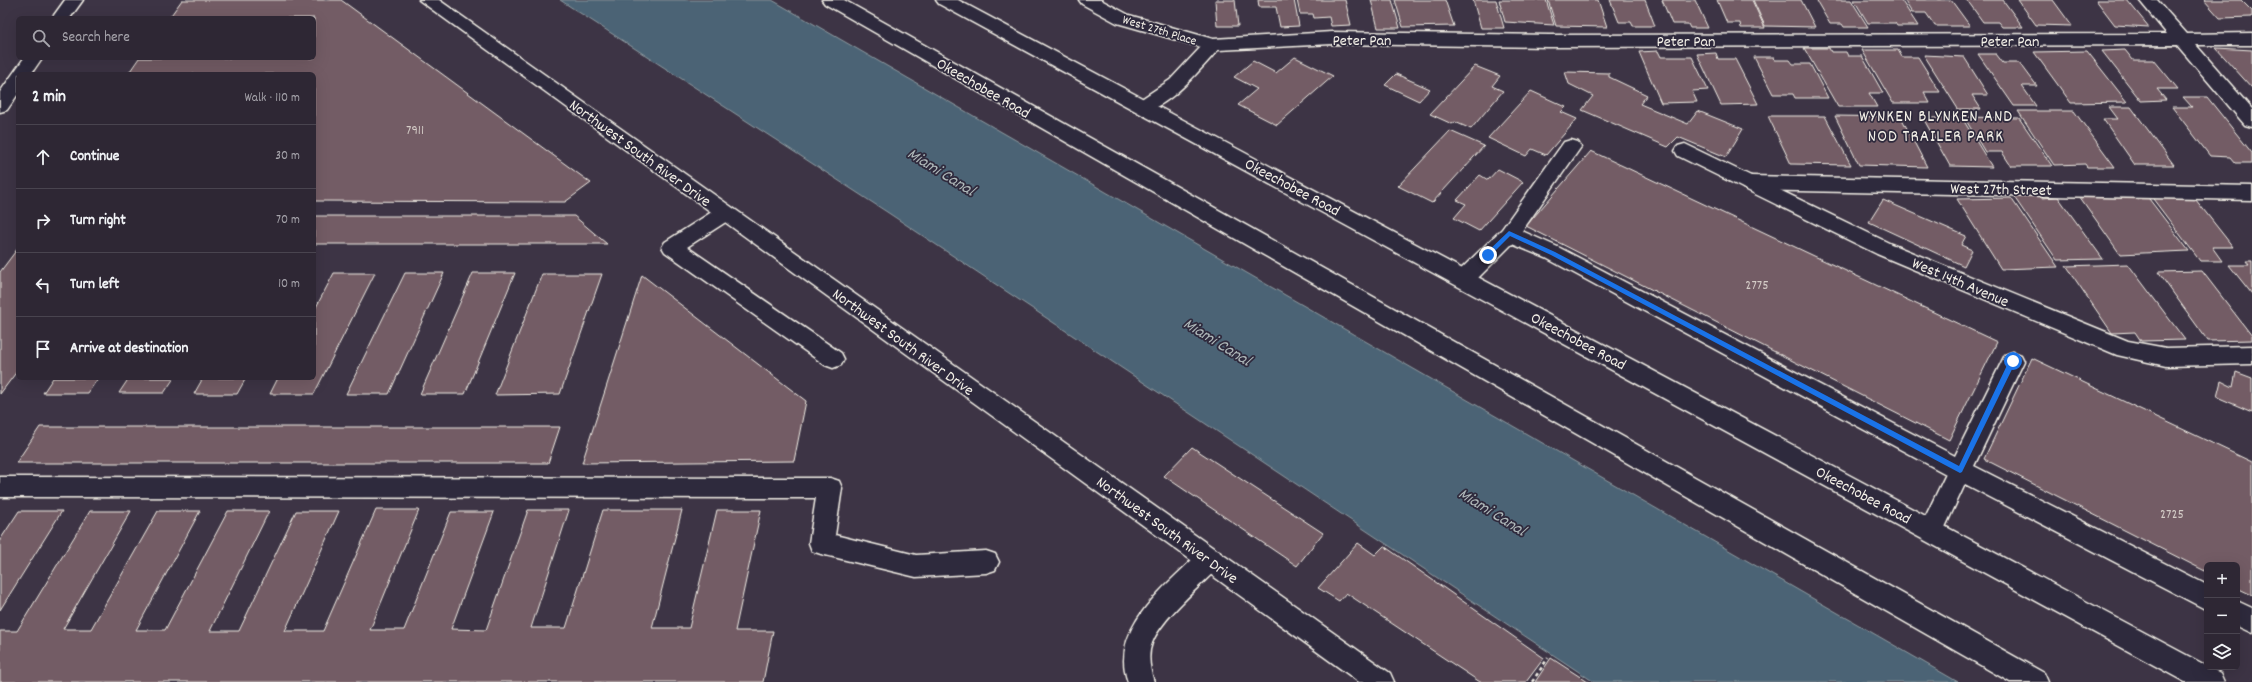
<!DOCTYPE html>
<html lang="en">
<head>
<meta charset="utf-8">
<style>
	:root { --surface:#2e2734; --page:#3a3340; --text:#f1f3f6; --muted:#a7a5ac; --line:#49444f }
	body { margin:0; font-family:Dekko,sans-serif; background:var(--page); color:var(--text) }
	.controls { position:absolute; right:12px; bottom:12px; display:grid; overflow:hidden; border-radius:6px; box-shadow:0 4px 16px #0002 }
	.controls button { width:36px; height:36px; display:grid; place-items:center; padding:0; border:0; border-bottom:1px solid var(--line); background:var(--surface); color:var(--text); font:20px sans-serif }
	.stop { position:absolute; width:12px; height:12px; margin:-9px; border:3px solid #1a73e8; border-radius:50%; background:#fff }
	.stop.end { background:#1a73e8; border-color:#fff; box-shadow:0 1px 4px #0008 }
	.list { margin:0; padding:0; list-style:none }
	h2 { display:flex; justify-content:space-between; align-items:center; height:52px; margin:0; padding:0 16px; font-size:17px }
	h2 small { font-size:13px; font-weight:400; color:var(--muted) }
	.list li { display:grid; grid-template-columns:26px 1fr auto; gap:12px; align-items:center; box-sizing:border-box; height:64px; padding:0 16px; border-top:1px solid var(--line) }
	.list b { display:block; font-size:15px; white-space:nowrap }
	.list em { font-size:13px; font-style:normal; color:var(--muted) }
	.icon { flex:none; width:22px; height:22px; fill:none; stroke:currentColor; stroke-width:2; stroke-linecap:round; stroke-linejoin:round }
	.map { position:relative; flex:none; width:2252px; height:682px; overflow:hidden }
	.search { position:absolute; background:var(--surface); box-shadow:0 4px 16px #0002; left:16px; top:16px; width:300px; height:44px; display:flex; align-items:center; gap:10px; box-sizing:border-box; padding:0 14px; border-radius:6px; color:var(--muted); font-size:15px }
	.panel { position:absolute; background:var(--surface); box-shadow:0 4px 16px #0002; left:16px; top:72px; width:300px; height:308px; border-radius:6px }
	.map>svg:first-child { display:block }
	.water { fill:#4b6474; stroke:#8f9ca2 }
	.building { fill:#735b65; stroke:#f4f1e8 }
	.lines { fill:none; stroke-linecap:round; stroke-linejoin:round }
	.service-casing { stroke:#f4f1e8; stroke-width:3 }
	.minor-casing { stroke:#f4f1e8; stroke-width:3 }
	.tertiary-casing { stroke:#f4f1e8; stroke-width:3 }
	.secondary-casing { stroke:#f4f1e8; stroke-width:3 }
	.trunk-casing { stroke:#f4f1e8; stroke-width:3 }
	.path { stroke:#f4f1e8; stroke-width:2.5; stroke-dasharray:3.5 3.5; stroke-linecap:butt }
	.service { fill:#2f2a3d; fill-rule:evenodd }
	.minor { fill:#2f2a3d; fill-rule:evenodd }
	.tertiary { fill:#2f2a3d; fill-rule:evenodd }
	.secondary { fill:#2f2a3d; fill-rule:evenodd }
	.trunk { fill:#2f2a3d; fill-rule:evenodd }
	.route { fill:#1a73e8 }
	.labels { text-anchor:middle; stroke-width:3.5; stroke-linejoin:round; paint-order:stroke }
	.far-street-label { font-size:13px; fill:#f4f1e8; stroke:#2f2a3d }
	.number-label { font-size:14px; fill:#d4ccc7 }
	.street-label { font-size:16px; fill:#f4f1e8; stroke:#2f2a3d }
	.neighbourhood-label { font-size:17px; letter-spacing:1px; fill:#f4f1e8; stroke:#2f2a3d }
	.water-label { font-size:17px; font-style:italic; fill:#b0b9ba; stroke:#2f2a3d }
</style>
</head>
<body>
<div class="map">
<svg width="2252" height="682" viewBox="0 0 2252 682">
	<rect width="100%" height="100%" fill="#3d3445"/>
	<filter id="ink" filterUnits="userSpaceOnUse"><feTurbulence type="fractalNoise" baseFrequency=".025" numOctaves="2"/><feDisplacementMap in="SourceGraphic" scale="8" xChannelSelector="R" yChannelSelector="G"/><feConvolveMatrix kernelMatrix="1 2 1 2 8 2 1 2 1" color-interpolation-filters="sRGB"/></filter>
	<g filter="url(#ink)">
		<!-- water -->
		<path class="water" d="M560,0h212l1186,682h-364l-707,-470z"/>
		<!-- building -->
		<path class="building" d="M182,0h159l250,183 -26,19 -251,-1v-127h-186l11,-16h175v-40h-145z
			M1215,0h20l3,26h-21z
			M1258,0h36l5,26 -19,1 -4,-20h-17z
			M1297,0h48l6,25 -20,1 -2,-9 -15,1 -1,-4h-13z
			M1371,0h21l8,28h-22z
			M1395,0h50l9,26 -51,1z
			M1473,0h23l8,28h-23z
			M1499,0h47l8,25 -49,-3z
			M1548,0h50l9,27 -51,-1z
			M1610,0h35l10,26h-22l-2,-4h-12z
			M1662,0h33l13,28h-18l-2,-4h-16z
			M1717,0h35l13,28h-24l-1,-5h-13z
			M1753,0h48l14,27 -50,-1z
			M1816,0h35l17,27h-24l-2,-3h-12z
			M1854,0h47l17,26h-21l-2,-3h-27z
			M1904,0h47l19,26h-35l-9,-13h-14z
			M1967,0h36l20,27h-21l-4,-5h-15z
			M2018,0h35l19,26 -36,-1z
			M2096,0h31l22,27 -34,-2z
			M2204,0h37l11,11v6l-32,1z
			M1804,48h25l2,4h15l2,4h14l21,37h-14l8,14h-39z
			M2216,48l36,2v38z
			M1862,50h36l4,7h16l22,35h-16l6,11h-37z
			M2125,50l8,10h21l24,29h-21l9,11 -25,1 -39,-50z
			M1658,51l3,6h31l16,33 -16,1 5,11 -36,1 -22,-51z
			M2087,51l40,51 -56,1 -37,-51z
			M1716,53l2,6h17l23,45 -37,1 -24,-51z
			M1978,54h18l7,9h17l17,23h-15l14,20h-22z
			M1924,55l40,2 24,38h-16l9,14h-23z
			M1295,57l38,19 -56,49 -39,-20 19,-16 -23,-12 19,-16 23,12z
			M1754,57h20l1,3h15l3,4h17l18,34h-33l-2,-4h-20z
			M1475,66l25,10 -8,10 11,5 -32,38 -16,-7 -3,2 -22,-10z
			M1565,72l44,1v4l38,18 -7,9 48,20 10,-13 45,18 -17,28 -48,-20 -10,10 -86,-37 11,-14 -24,-12z
			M1396,74l34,15 -11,12 -34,-16z
			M1531,91l35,16 -5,5 16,7 -31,36 -14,-6 -6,7 -38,-18z
			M2183,97h24l45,56v10h-17l-5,-6 -20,-1 -38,-49h20z
			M2109,107h22l43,58h-39l-32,-46h15z
			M2018,111h56l41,56h-28l-2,-3 -31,1z
			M1768,116h57l26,49 -60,-1z
			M1835,116l66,1 26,50 -68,-2z
			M1964,117l55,1 33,48h-41l-9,-14h-17z
			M1923,118h39l30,49 -42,-1z
			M1450,131l34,15 -52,57 -34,-17z
			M1591,151l406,191 -48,98 -423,-214z
			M1498,169l25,13 -44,49 -25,-13 12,-14 -9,-4 23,-25 8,5z
			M2038,193l3,5 17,-1 45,62 -46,1 -45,-66z
			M2077,193l69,2 43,56 -69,3z
			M2150,195h42l41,52h-21l10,14h-22z
			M2011,198l47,69 -57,2 -44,-70z
			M1883,200l83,36 -5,9 11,5 -8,16 -95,-44z
			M314,216h260l33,28h-293z
			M18,248v122l-18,24v-122z
			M2246,261h6v33l-23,-29h20z
			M2128,264l57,76 -44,1 -6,-9 -23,1 -46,-67z
			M2202,271l50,65v4l-44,1 -50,-69z
			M334,273h41l-61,121h-44l8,-16h36v-67z
			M405,273h39l-55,121h-43z
			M473,273h42l-50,121h-45z
			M542,274h60l-42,120 -65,1z
			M642,275l164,126 -12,60 -212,2z
			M2032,358l220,104v133l-15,-7v-23h-30v7l-223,-113z
			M2236,372l16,6v34l-35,-15 4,-16 12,6z
			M53,378h45l-10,15h-45z
			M129,378h45l-10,15h-45z
			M203,378h43l-9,16h-43z
			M40,427h520l-12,36h-532z
			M1192,447l131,86 -26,33 -133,-90z
			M376,510h43l-49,120h34l47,-118h43l-43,117 35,1 42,-120h41l-38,118h35l37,-118h79l-30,118h37l28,-118h44l-26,121h38l-10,51h-763v-51h17l73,-120h41l-68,118h28l67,-118h42l-64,119h29l63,-119h41l-59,120h29l57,-120h43l-54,120h38z
			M19,511h43l-62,99v-70z
			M1358,543l17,12 9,-9 160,112 -18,24h-46l-134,-89 -7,8 -21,-13z
			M1551,658l37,24h-53z"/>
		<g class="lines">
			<!-- service casing -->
			<g class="service-casing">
				<path id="service" d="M1571,140l7,2 3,5 -59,84 38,17 395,208 50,-101 8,-3 8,3 3,6 -50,105 233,119v25l-242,-126 -25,54 -9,3 -9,-3 -3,-8 27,-56 -400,-216 -34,-14 -41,41 -7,2 -7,-2 -4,-6 4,-6 45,-44 62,-87z
					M1685,144l206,100 237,97 38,7 86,-2v18l-86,2 -49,-11 -240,-101 -199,-98 -3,-5 3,-5z
					M725,206l7,2 3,5 -3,5 -45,29 154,106 3,6 -3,6 -8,3 -8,-3 -160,-113 -3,-5 3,-5 53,-34z
					M0,477l830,1 9,3 3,7 -7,47 81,20 70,-4 9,3 4,8 -4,8 -9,3 -70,4 -95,-23 -9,-3 -3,-8 7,-45 -816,-1z
					M1210,548l9,3 4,8 -4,8c-19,19 -58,52 -67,76 -5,12 -2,27 2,39h-26c-20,-54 40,-97 73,-131z
					M2237,601l15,7v25l-15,-7z"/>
			</g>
			<!-- minor casing -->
			<g class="minor-casing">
				<path id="minor" d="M1079,0h22l28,15 84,24 119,-7 217,3 618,-1 -28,-34h18l30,34 65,-1v12h-56l56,64v18l-7,-2 -68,-80 -628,2 -217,-3 -114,6c-16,17 -56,67 -81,60l-2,-4 2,-4 33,-22 31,-33 -84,-24 -35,-19z
					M1750,176l502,10v14l-502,-10 -7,-2 -3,-5 3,-5z"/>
			</g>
			<!-- tertiary casing -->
			<g class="tertiary-casing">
				<path id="tertiary" d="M419,0h20l951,673 4,9h-35z"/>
			</g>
			<!-- secondary casing -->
			<g class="secondary-casing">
				<path id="secondary" d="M65,0h18l-13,18h-18z
					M24,58h18l-11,16h-13v20l-11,16 -7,2v-20z"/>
			</g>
			<!-- trunk casing -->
			<g class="trunk-casing">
				<path id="trunk" d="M822,0h22l1200,673 4,9h-38l-1185,-678z
					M936,0h22l1262,673 4,9h-39l-1246,-678z"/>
			</g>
			<!-- path -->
			<path class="path" d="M1532,682l16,-24"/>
			<!-- service -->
			<use href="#service" class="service"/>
			<!-- minor -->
			<use href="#minor" class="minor"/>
			<!-- tertiary -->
			<use href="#tertiary" class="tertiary"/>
			<!-- secondary -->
			<use href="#secondary" class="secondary"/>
			<!-- trunk -->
			<use href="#trunk" class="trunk"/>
		</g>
	</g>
	<!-- route -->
	<path class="route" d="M1509,231l46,21 404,214 51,-107 6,2 -54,111 -2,1 -409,-218 -41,-19 -20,20h-4v-3z"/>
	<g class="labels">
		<!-- far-street labels -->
		<g class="far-street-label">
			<text transform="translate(1160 29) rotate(17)" y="5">West 27th Place</text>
		</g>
		<!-- number labels -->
		<g class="number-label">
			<text x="415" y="134">7911</text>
			<text x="1757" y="289">2775</text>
			<text x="2172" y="518">2725</text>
		</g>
		<!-- street labels -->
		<g class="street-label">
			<text x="1362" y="45">Peter Pan</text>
			<text x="1686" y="46">Peter Pan</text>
			<text x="2010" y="46">Peter Pan</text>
			<text transform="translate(984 87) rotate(30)" y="6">Okeechobee Road</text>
			<text transform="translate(641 152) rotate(36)" y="6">Northwest South River Drive</text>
			<text transform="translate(1293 186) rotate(28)" y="6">Okeechobee Road</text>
			<text transform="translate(2001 188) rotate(1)" y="6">West 27th Street</text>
			<text transform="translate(1961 281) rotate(23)" y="6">West 14th Avenue</text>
			<text transform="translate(1579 340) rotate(28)" y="6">Okeechobee Road</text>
			<text transform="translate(904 341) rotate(36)" y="6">Northwest South River Drive</text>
			<text transform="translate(1864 494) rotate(28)" y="6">Okeechobee Road</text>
			<text transform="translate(1168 529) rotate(36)" y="6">Northwest South River Drive</text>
		</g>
		<!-- neighbourhood labels -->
		<g class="neighbourhood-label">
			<text x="1936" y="121">WYNKEN BLYNKEN AND<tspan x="1936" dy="20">NOD TRAILER PARK</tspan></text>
		</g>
		<!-- water labels -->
		<g class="water-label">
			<text transform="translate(942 171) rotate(32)" y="6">Miami Canal</text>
			<text transform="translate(1218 341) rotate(32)" y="6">Miami Canal</text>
			<text transform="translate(1493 511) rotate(32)" y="6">Miami Canal</text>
		</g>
	</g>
</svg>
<div class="controls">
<button>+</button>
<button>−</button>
<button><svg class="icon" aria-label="layers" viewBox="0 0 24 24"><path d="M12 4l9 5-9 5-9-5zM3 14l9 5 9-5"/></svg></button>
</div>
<div class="stop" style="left:2013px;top:361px"></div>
<div class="stop end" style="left:1488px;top:255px"></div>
<div class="search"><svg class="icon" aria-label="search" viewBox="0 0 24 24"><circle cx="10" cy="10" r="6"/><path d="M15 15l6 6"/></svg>Search here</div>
<section class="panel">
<h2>2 min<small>Walk · 110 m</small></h2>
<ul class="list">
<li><svg class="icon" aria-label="ahead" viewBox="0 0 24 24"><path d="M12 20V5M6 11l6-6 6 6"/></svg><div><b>Continue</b></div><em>30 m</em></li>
<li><svg class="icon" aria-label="right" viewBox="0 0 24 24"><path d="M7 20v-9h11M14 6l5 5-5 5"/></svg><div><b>Turn right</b></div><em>70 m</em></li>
<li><svg class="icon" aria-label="left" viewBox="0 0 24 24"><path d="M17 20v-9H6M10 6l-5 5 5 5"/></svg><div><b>Turn left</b></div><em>10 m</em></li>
<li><svg class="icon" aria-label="arrive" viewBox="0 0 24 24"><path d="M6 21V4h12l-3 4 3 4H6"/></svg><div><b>Arrive at destination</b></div></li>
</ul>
</section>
</div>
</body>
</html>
